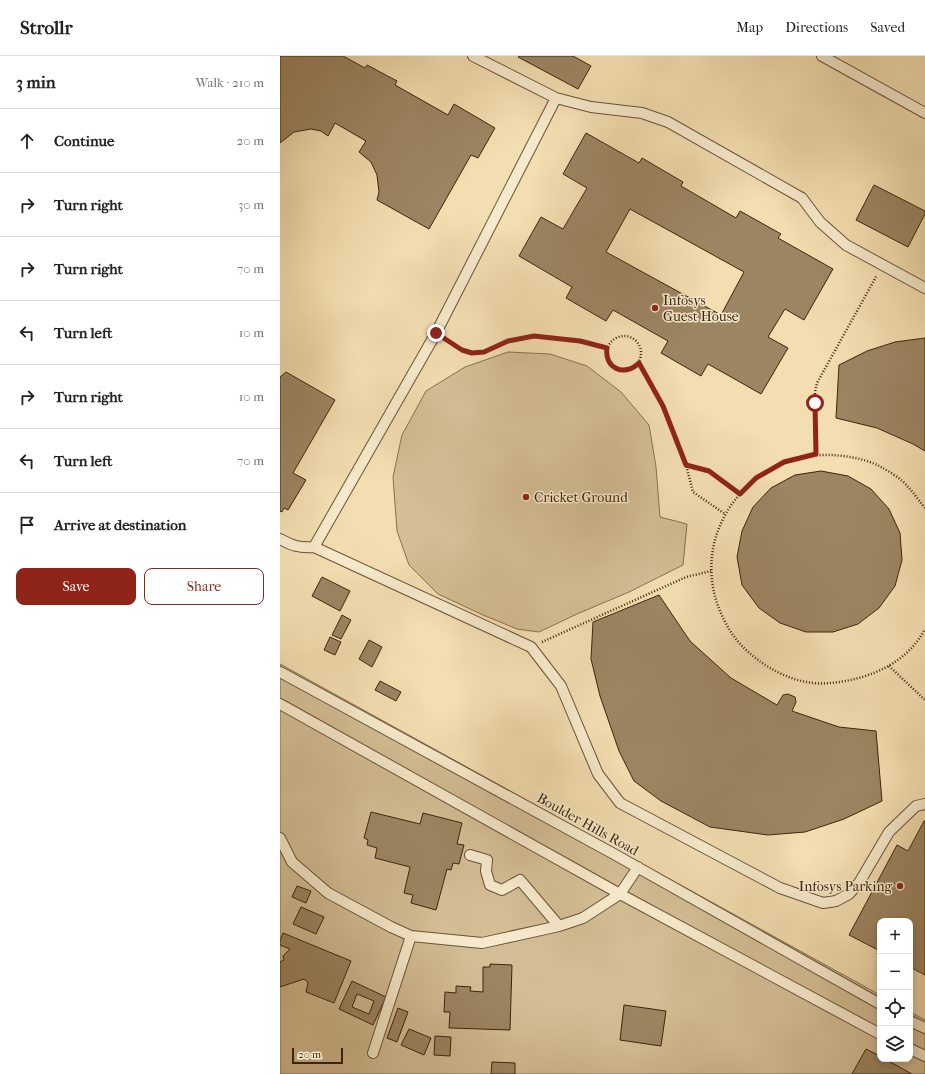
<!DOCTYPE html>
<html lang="en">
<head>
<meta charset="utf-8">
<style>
	:root { --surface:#fff; --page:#f6f6f6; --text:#222; --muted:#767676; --line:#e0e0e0; --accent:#8f2418 }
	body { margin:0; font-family:"IM FELL French Canon",serif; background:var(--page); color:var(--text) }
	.controls { position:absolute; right:12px; bottom:12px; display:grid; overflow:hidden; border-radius:8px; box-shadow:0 2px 6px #0003 }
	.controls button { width:36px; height:36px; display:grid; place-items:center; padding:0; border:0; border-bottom:1px solid var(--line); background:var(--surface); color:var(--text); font:20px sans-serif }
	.scale { position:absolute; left:12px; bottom:10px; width:51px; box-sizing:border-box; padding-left:4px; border:2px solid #3d240d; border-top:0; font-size:11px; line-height:14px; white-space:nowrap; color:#3d240d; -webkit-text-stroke:3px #f7eacc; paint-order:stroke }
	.stop { position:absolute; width:12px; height:12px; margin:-9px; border:3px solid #8f2418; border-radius:50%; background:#fff }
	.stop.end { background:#8f2418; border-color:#fff; box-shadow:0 1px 4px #0008 }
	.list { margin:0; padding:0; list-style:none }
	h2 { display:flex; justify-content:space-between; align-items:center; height:52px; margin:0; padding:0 16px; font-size:17px }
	h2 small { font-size:13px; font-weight:400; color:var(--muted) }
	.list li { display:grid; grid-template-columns:26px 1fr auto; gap:12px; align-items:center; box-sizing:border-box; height:64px; padding:0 16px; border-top:1px solid var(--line) }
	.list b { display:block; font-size:15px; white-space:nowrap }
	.list em { font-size:13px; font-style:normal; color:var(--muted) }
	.actions { display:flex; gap:8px; padding:12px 16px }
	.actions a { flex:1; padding:9px 0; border:1px solid var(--accent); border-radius:8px; text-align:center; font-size:14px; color:var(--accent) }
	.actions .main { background:var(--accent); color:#fff }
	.icon { flex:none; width:22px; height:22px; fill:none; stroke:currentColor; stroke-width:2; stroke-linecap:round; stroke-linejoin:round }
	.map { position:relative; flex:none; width:645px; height:1018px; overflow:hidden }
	header { display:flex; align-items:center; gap:24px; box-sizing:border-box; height:56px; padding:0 20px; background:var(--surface); border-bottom:1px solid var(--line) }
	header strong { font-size:19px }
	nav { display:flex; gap:22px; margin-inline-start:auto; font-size:14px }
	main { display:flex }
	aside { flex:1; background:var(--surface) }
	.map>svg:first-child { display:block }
	.green { fill:#d4be95; stroke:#887151 }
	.building { fill:#9c8562; stroke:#3d240d; fill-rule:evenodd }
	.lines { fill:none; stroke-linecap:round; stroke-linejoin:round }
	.service-casing { stroke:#6a5236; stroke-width:12 }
	.path { stroke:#3d240d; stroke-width:2.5; stroke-dasharray:1 2; stroke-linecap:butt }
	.service { stroke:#f7eacc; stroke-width:10 }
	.route { stroke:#8f2418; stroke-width:5 }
	.poi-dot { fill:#8f2418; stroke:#f7eacc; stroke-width:1.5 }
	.labels { text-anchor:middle; stroke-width:3; stroke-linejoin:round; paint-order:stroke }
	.poi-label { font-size:14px; fill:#3d240d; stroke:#f7eacc; text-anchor:start }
	.street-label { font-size:14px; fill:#3d240d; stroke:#f7eacc }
</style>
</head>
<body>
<header>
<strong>Strollr</strong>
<nav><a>Map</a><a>Directions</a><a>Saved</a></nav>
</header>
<main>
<aside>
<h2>3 min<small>Walk · 210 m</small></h2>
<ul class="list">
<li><svg class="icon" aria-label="ahead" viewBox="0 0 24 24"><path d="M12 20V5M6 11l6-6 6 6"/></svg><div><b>Continue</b></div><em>20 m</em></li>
<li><svg class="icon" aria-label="right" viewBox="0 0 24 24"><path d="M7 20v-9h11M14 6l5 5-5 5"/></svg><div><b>Turn right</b></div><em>30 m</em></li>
<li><svg class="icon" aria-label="right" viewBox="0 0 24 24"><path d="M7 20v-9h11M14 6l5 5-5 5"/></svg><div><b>Turn right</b></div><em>70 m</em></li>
<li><svg class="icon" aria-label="left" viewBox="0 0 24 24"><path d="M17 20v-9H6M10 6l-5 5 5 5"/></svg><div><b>Turn left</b></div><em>10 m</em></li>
<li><svg class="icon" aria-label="right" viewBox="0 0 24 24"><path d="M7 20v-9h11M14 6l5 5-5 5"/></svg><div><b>Turn right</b></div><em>10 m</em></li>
<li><svg class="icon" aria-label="left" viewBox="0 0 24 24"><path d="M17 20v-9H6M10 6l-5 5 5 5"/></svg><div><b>Turn left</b></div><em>70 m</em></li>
<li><svg class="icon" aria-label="arrive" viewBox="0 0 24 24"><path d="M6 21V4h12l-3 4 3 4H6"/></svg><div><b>Arrive at destination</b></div></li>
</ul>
<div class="actions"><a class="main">Save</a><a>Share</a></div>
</aside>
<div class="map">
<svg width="645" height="1018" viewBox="0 0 645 1018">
	<rect width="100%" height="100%" fill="#f3deb1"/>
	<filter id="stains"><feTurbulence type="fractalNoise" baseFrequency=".005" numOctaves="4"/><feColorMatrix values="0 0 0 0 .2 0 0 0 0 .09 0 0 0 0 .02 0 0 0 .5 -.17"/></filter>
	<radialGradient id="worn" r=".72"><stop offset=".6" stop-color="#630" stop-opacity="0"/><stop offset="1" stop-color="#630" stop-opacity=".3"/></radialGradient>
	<!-- green -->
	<path class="green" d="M228,296l42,2 37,12 34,26 28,33 7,42 4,50 27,7 -4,41 -54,27 -52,22 -38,18 -22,-3 -34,-14 -45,-21 -29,-29 -12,-34 -4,-54 9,-42 24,-44 39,-24z
		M0,608l600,331v64h30v-47l15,8v54h-645z"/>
	<!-- building -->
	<path class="building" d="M0,0h63l22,12 2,-3 30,16 -2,4 53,30 6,-11 41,24 -17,30 -7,-3 -42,74 -52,-29 2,-8 -2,-17 -6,-13 -12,-10 7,-11 -31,-18 -7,13 -7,-5 -10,-2 -17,3 -14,11z
		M239,0h54l18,10 -13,23 -60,-32z
		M306,77l53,30 3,-5 41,24 -2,4 55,32 4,-7 41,23 -3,4 55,31 -29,51 -19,-11 -17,28 20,11 -27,46 -53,-30 -7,12 -40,-23 7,-12 -55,-31 -7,11 -40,-23 6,-11 -53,-31 22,-39 22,12 24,-41 -24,-14zM350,153l114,63 -23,43 -115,-63z
		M594,129l51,26v3l-17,33 -52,-27z
		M645,282v113l-12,-7 -36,-16 -41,-10 3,-53 28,-14 28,-9z
		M6,316l49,28 -42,73 13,7 -18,30 -4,-2 -2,4 -2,-1v-134z
		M541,415l27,5 23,13 18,20 11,24 2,27 -7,26 -16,22 -21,16 -25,8h-27l-26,-9 -21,-15 -17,-23 -5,-28 5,-26 11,-24 18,-19 24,-13z
		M42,521l28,14 -10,20 -28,-15z
		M379,539l31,46 41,37 46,27 6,-10 5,-1 7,3 1,5 -4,9 47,16 37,4 6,70 -38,18 -39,13 -37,3 -58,-8 -49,-26 -27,-20 -15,-30 -19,-55 -9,-37 2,-37z
		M62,559l9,5 -10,19 -9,-4z
		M50,581l11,5 -6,13 -11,-5z
		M89,584l13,7 -10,20 -13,-8z
		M100,625l21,11 -5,9 -21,-11z
		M91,756l49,12 3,-11 39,10 -5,21 7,1 -5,19 -6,-1 -2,7 -4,-1 -11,41 -25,-7 2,-8 -9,-2 6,-26 -35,-9 2,-10 -10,-3 1,-5 -4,-2z
		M644,765h1v154l-15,-8v-46h-30v30l-31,-16 48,-90 11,6z
		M17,830l14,5 -5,12 -14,-6z
		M21,851l23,10 -8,17 -23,-10z
		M3,877l68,28 -17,42 -28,-11 2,-10 -4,-3 -24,8v-25l4,-2 -1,-4 7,-7 -10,-4v-4z
		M210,908l22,1 -2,65 -61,-2 1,-16h-6l1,-20 11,1v-7l15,1 -1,4 13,1v-25h7z
		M72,925l34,16 -13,28 -34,-16zM77,938l17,7 -5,13 -17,-7z
		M344,949l42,6 -5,35 -41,-6z
		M118,952l10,4 -11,30 -10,-4z
		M129,973l22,9 -7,17 -23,-10z
		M155,980l16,1 -1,19 -16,-1z
		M586,993l14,7v3h5l27,15h-60z
		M212,1006l23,1v11h-24z"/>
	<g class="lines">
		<!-- service casing -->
		<g class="service-casing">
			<path id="service" d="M193,0l83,42 35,9 51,6 26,9 134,76 18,24 26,23 79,43
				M542,0l103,57
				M0,483c13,7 19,9 34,8l217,100 30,39 37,88 22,29 160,85 43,15 13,-2 13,-7 10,-11 30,-51 27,-26 9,-2
				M34,491l122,-214 120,-235
				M0,616l334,182 266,150
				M0,648l340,190 260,140
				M0,782l12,24 36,31 63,34 20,9 71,7 77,-17 24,-8 37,-24 18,-27
				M190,799l17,5 -1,11 4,14 12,5 18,-10 39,46
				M630,965l15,7
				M630,993l15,7
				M93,997l38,-117"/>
		</g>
		<!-- path -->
		<path class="path" d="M327 297a17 17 0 1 1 34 0a17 17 0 1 1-34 0Z
			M167,284l15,10 9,3 13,-1 24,-11 25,-5 47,5 27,7
			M359,307l24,43 23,59 7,27 32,22
			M536,398l-1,-62 2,-9 60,-108
			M406,409l23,6 31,23
			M645,452c-6,-7 -11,-15 -17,-21 -6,-8 -18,-15 -27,-20 -14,-8 -33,-11 -49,-12 -79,-3 -140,72 -115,148 7,20 18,39 35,52 21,18 50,31 78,28 37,-3 77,-19 95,-54
			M262,586l144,-65 25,-6
			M609,610l36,34"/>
		<!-- service -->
		<use href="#service" class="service"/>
	</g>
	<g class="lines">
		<!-- route -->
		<path class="route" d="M156,277l26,17 10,3 12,-1 24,-11 26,-5 46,5 27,7c-3,21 18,29 32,15l24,43 23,59 23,6 31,23 16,-16 28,-16 32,-8 -1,-51"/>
	</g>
	<!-- markers -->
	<g class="poi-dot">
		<circle cx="375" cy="252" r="4"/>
		<circle cx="246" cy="441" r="4"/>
		<circle cx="620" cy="830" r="4"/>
	</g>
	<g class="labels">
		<!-- poi labels -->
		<g class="poi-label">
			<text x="383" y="249">Infosys<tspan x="383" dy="16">Guest House</tspan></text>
			<text x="254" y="446">Cricket Ground</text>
			<text x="612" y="835" text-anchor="end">Infosys Parking</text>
		</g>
		<!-- street labels -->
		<g class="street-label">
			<text transform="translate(308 768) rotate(29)" y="5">Boulder Hills Road</text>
		</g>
	</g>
	<rect width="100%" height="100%" filter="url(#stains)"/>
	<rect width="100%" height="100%" fill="url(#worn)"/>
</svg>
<div class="controls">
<button>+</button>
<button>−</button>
<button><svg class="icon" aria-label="locate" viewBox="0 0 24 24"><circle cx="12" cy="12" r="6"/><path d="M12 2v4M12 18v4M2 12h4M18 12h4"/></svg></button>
<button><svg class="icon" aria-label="layers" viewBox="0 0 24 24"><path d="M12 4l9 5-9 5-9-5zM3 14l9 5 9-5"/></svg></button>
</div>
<div class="scale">20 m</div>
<div class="stop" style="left:535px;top:347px"></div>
<div class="stop end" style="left:156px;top:277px"></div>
</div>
</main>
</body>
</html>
